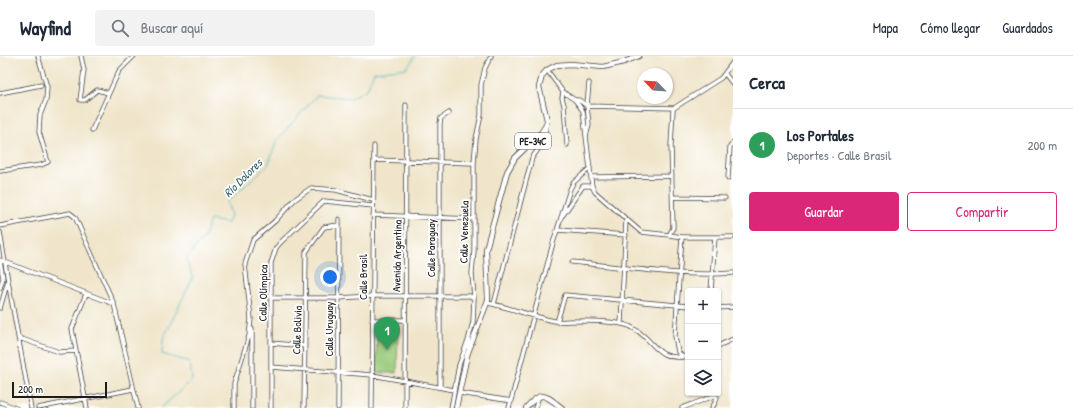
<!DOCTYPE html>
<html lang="es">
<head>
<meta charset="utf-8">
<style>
	:root { --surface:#fff; --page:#f2f2f3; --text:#1f2937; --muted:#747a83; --line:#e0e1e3; --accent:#db2777 }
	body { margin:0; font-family:"Patrick Hand",sans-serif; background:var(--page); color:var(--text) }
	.controls { position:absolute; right:12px; bottom:12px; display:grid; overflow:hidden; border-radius:4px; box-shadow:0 1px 3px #0004 }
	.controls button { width:36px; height:36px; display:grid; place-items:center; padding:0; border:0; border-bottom:1px solid var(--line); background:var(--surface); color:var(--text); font:20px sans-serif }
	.compass { position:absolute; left:637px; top:12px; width:36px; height:36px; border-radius:50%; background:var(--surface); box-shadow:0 1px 3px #0004; rotate:295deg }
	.scale { position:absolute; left:12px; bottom:10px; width:95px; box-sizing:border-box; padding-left:4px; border:2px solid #1c1c1c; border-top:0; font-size:11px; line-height:14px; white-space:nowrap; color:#1c1c1c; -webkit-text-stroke:3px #fff; paint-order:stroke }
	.you { position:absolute; left:330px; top:221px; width:14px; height:14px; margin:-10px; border:3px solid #fff; border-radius:50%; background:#1a73e8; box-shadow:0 0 0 6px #1a73e833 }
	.badge { display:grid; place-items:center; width:26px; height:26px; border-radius:50%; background:var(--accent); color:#fff; font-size:13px; font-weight:700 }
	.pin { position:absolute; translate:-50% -33px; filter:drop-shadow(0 1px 2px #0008) }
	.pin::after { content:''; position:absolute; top:21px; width:14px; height:12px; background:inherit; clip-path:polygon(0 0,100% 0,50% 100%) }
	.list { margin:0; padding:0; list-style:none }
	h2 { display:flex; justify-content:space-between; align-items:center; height:52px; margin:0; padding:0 16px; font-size:17px }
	h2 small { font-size:13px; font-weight:400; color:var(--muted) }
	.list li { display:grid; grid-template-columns:26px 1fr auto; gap:12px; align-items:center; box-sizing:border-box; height:72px; padding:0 16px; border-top:1px solid var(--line) }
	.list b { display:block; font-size:15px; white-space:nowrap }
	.list p { margin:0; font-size:13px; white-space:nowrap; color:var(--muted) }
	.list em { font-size:13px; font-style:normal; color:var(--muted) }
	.actions { display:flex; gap:8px; padding:12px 16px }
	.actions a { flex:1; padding:9px 0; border:1px solid var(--accent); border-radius:4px; text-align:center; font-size:14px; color:var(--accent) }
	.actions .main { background:var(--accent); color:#fff }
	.icon { flex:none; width:22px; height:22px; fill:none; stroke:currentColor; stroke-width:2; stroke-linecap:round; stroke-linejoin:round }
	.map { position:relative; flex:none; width:733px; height:352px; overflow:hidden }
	header { display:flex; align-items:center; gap:24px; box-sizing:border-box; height:56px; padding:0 20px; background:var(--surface); border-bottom:1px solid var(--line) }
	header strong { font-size:19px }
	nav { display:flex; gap:22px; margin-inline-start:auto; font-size:14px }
	.search { width:280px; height:36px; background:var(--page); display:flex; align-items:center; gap:10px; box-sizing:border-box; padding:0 14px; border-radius:4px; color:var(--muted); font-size:15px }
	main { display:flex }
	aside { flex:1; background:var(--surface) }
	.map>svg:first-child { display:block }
	.green { fill:#9aca79; stroke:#5b734a }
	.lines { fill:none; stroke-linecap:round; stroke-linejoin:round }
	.stream { stroke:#43b3bd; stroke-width:1 }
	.minor-casing { stroke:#3c3a36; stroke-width:5 }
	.major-casing { stroke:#3c3a36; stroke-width:6 }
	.minor { stroke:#fff; stroke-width:3.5 }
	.major { stroke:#fff; stroke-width:4.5 }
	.labels { text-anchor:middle; stroke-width:3.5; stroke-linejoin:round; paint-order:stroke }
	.shield { fill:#fff; stroke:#606060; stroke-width:1 }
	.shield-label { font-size:10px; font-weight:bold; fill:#1c1c1c }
	.street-label { font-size:11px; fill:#1c1c1c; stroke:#fff }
	.water-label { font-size:12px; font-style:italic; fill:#2e6064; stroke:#fff }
</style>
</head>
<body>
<header>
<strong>Wayfind</strong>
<div class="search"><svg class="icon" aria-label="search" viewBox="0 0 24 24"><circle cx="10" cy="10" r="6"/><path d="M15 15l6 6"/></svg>Buscar aquí</div>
<nav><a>Mapa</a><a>Cómo llegar</a><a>Guardados</a></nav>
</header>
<main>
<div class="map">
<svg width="733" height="352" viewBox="0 0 733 352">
	<rect width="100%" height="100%" fill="#fff"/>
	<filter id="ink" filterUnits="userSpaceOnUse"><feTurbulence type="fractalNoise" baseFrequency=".025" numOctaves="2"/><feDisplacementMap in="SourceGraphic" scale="8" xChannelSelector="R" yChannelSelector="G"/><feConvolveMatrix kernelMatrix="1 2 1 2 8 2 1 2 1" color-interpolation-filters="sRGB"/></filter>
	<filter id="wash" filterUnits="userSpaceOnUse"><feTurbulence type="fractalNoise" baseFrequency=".012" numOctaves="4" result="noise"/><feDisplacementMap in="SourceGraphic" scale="16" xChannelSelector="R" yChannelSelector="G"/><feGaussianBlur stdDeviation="0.9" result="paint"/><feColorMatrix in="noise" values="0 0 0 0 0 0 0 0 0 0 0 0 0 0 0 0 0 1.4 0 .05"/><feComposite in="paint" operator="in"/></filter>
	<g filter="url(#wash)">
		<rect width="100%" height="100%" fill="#f0e5ca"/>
		<!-- green -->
		<path class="green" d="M377,270l21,1 -1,46h-21z"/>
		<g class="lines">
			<!-- stream -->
			<path class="stream" d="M161,352l31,-28 -2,-18 -28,-8 1,-15 30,-62 -7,-17 18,-23 6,-17 18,3 3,-8 -4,-13 41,-37 9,-25 40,-45 34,3 16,-9 7,-17 33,-4 8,-12"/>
		</g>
	</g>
	<g filter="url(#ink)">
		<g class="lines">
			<!-- minor casing -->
			<g class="minor-casing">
				<path id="minor" d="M81,0l3,14 -4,30h5l12,-10 12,3
					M547,14l16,22 12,8 8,11 9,75 3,6 46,40 28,3 4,-7 -2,-83 2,-35 1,-2 47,-30 12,-16
					M725,18l8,10
					M563,36l-1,6 2,7 3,40
					M0,37l41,-8
					M575,44h4l8,6 87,2
					M92,74l27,-59 15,-15
					M586,80l3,-11 -2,-19 2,-23
					M374,104l100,3
					M0,115l41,-6 7,-3 -9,-30 1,-17 6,-15 1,-13 -9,-31
					M591,121l81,-1
					M728,122l2,-31 3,-4
					M673,141l52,1
					M373,159l101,4
					M563,159l20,-29h9
					M0,170l70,-13 5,4 39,87 24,104
					M558,174l68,5
					M0,176l8,49 -8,27
					M669,179l13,2h51
					M682,181l-7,99 3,16 5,5
					M0,204l114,44
					M0,205l3,17 -3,10
					M572,206c53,5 108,15 161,11
					M8,225l23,127
					M711,235l4,-54
					M86,238l-14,35 15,79
					M272,242h66l34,-2h98l4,2
					M487,247c23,4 45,14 68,18 5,1 11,0 16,0 15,0 43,-1 58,5 26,11 25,37 59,30
					M494,248l38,-146 12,-17 2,-13
					M718,252l15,-1
					M372,264h33
					M557,266l8,-27 123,11
					M621,268l5,-104
					M252,273v79
					M19,282l40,14 17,-1
					M271,287l34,3
					M718,290l15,-7
					M469,292l-1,-7 5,-19 1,-24 -2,-25 2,-22v-88l2,-24 5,-24v-30l4,-17 6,-12
					M271,311l101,8 82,15
					M440,331v-264l1,-5 8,-5
					M459,337l53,8
					M0,346l16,6
					M38,352l95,-19
					M234,352v-24l15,-48 2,-17 -6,-55 8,-24 22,-19 19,-21 17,-12 25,2 37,10
					M271,352v-145l5,-15 4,-5 44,-42 49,5
					M304,352l2,-156 18,-25 15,-2
					M338,352l1,-189
					M372,352l2,-262
					M405,352l1,-303
					M451,352l8,-43 8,-22
					M509,352l44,-165 17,-54 3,-6 17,-15
					M535,352l4,-12
					M682,352l32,-12 3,1 -1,4 -4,7"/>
			</g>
			<!-- major casing -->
			<g class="major-casing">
				<path id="major" d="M456,352l11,-53 21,-55 -2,-51 21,-77 8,-14 26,-25 5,-8 1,-5 -8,-33 3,-11 5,-6 10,-5 14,-1 32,3 21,-5 15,-6
					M526,352c16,-19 19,-13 36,0"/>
			</g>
			<!-- minor -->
			<use href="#minor" class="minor"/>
			<!-- major -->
			<use href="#major" class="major"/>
		</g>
	</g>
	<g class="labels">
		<!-- shield labels -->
		<rect class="shield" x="515" y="77" width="36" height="16" rx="3"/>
		<g class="shield-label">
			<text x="533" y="89">PE-34C</text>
		</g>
		<!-- street labels -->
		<g class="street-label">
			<text transform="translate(464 176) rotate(-89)" y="4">Calle Venezuela</text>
			<text transform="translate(431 192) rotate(-90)" y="4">Calle Paraguay</text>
			<text transform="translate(397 200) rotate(-89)" y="4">Avenida Argentina</text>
			<text transform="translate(363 221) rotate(-90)" y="4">Calle Brasil</text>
			<text transform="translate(263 237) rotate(-89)" y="4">Calle Olímpica</text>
			<text transform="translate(329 273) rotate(-90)" y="4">Calle Uruguay</text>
			<text transform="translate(297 274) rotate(-88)" y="4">Calle Bolivia</text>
		</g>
		<!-- water labels -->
		<g class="water-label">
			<text transform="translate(243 122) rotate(-45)" y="4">Río Dolores</text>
		</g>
	</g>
</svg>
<div class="controls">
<button>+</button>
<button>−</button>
<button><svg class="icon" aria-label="layers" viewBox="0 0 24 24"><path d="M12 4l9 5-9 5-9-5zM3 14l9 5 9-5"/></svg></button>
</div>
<svg class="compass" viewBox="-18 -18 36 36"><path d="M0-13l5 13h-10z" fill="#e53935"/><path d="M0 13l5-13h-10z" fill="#747a83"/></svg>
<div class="scale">200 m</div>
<div class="you"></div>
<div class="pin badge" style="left:387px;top:294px;background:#2e9e5b">1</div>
</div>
<aside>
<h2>Cerca<small></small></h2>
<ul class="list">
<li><span class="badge" style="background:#2e9e5b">1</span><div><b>Los Portales</b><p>Deportes · Calle Brasil</p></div><em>200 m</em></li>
</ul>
<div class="actions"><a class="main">Guardar</a><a>Compartir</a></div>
</aside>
</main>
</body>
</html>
